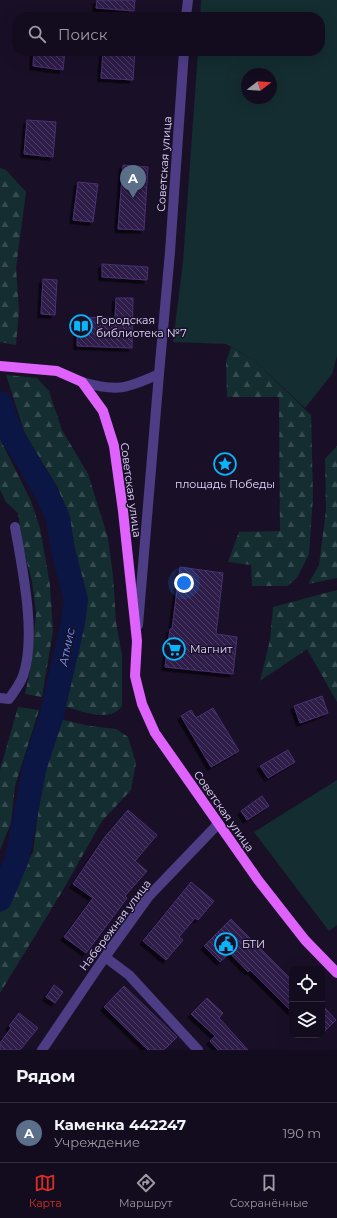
<!DOCTYPE html>
<html lang="ru">
<head>
<meta charset="utf-8">
<style>
	:root { --surface:#130c1e; --page:#1c1527; --text:#f1f3f6; --muted:#9d9ba4; --line:#322c3c; --accent:#d93025 }
	body { margin:0; font-family:Montserrat,sans-serif; background:var(--page); color:var(--text) }
	.controls { position:absolute; right:12px; bottom:12px; display:grid; overflow:hidden; border-radius:8px; box-shadow:0 4px 16px #0002 }
	.controls button { width:36px; height:36px; display:grid; place-items:center; padding:0; border:0; border-bottom:1px solid var(--line); background:var(--surface); color:var(--text); font:20px sans-serif }
	.compass { position:absolute; left:241px; top:68px; width:36px; height:36px; border-radius:50%; background:var(--surface); box-shadow:0 4px 16px #0002; rotate:73deg }
	.you { position:absolute; left:184px; top:583px; width:14px; height:14px; margin:-10px; border:3px solid #fff; border-radius:50%; background:#1a73e8; box-shadow:0 0 0 6px #1a73e833 }
	.badge { display:grid; place-items:center; width:26px; height:26px; border-radius:50%; background:var(--accent); color:#fff; font-size:13px; font-weight:700 }
	.pin { position:absolute; translate:-50% -33px; filter:drop-shadow(0 1px 2px #0008) }
	.pin::after { content:''; position:absolute; top:21px; width:14px; height:12px; background:inherit; clip-path:polygon(0 0,100% 0,50% 100%) }
	.list { margin:0; padding:0; list-style:none }
	h2 { display:flex; justify-content:space-between; align-items:center; height:52px; margin:0; padding:0 16px; font-size:17px }
	h2 small { font-size:13px; font-weight:400; color:var(--muted) }
	.list li { display:grid; grid-template-columns:26px 1fr auto; gap:12px; align-items:center; box-sizing:border-box; height:60px; padding:0 16px; border-top:1px solid var(--line) }
	.list b { display:block; font-size:15px; white-space:nowrap }
	.list p { margin:0; font-size:13px; white-space:nowrap; color:var(--muted) }
	.list em { font-size:13px; font-style:normal; color:var(--muted) }
	.icon { flex:none; width:22px; height:22px; fill:none; stroke:currentColor; stroke-width:2; stroke-linecap:round; stroke-linejoin:round }
	.map { position:relative; flex:none; width:337px; height:1050px; overflow:hidden }
	.search { position:absolute; background:var(--surface); box-shadow:0 4px 16px #0002; left:12px; right:12px; top:12px; height:44px; display:flex; align-items:center; gap:10px; box-sizing:border-box; padding:0 14px; border-radius:16px; color:var(--muted); font-size:15px }
	.sheet { height:112px; background:var(--surface) }
	nav { display:flex; justify-content:space-around; align-items:center; box-sizing:border-box; height:56px; border-top:1px solid var(--line); background:var(--surface); font-size:11px; color:var(--muted) }
	nav a { display:grid; justify-items:center; gap:2px }
	nav .on { color:var(--accent) }
	.map>svg:first-child { display:block }
	.green { fill:#142d31; fill-rule:evenodd }
	.forest { fill:url(#forest-firs) }
	.lines { fill:none; stroke-linecap:round; stroke-linejoin:round }
	.river { stroke:#0c1645; stroke-width:24 }
	.building { fill:url(#building-back-hatch); stroke:#4a2f73; filter:url(#shadow) }
	.minor { stroke:#4d3d85; stroke-width:10 }
	.major { stroke:#de62fb; stroke-width:10 }
	.labels { text-anchor:middle; stroke-width:3; stroke-linejoin:round; paint-order:stroke }
	.street-label { font-size:11px; fill:#e3d8fe; stroke:#191028 }
	.poi-label { font-size:11px; fill:#e3d8fe; stroke:#191028; text-anchor:start }
	.water-label { font-size:12px; font-style:italic; fill:#699cfb; stroke:#191028 }
</style>
</head>
<body>
<div class="map">
<svg width="337" height="1050" viewBox="0 0 337 1050">
	<defs>
		<pattern id="forest-firs" width="22" height="20" patternUnits="userSpaceOnUse"><rect width="22" height="20" fill="#142d31"/><path d="M5 1l3.5 6h-7zM16 11l3.5 6h-7z" fill="#364b50"/></pattern>
		<pattern id="building-back-hatch" width="6" height="6" patternUnits="userSpaceOnUse"><rect width="6" height="6" fill="#2e1d48"/><path d="M-1 5l2 2M0 0l6 6M5-1l2 2" fill="none" stroke="#4c3d63"/></pattern>
		<filter id="shadow"><feDropShadow dx="-3.5" dy="3.5" stdDeviation="0" flood-color="#0009"/></filter>
	</defs>
	<rect width="100%" height="100%" fill="#191028"/>
	<!-- green -->
	<path class="green" d="M201,0h136v356l-5,18 -27,34 -51,-48 -28,-16 -53,-2 10,-80 15,-211h122v-34h-120zM247,74h24v24h-24z
		M337,780v145l-8,6 -75,-99z"/>
	<!-- forest -->
	<path class="forest" d="M0,168l6,2 20,22 -10,76 3,42 -3,35 -16,-3z
		M231,347l23,13 57,55 2,82 -4,57 -12,24 -10,8h-35l-1,-21 -23,-3 11,-30 41,-1 -1,-134h-52l-1,-35z
		M6,375l31,3 12,13 13,39 26,44 20,64 5,38 3,46 6,33v51c-13,18 -42,4 -59,0l5,-28 14,-52 1,-34 -13,-47 -4,-29 -8,-28 -32,-51z
		M0,439l31,62 9,27 10,57 3,46 -11,66 -17,-3 5,-23 6,-58 -4,-32 -9,-34 -5,-34 -12,-11 -6,-12z
		M337,446v132l-29,6 11,-19 7,-55 -1,-51z
		M337,590v112l-30,-53 -47,32 10,-41 3,-33z
		M18,707l21,3 -24,76 -4,37 -11,27v-80z
		M55,718l35,8 26,3 12,8 8,26 -5,27 -29,31 -39,69 -63,103v-80l33,-61 14,-109z"/>
	<g class="lines">
		<!-- river -->
		<path class="river" d="M0,403l11,30 35,59 12,26 5,32 13,50 -3,23 -21,91 -17,52 -18,93 -17,40"/>
	</g>
	<!-- building -->
	<path class="building" d="M97,0h38l-1,11 -38,-3z
		M34,51h31l-2,19 -30,-4z
		M103,51h32l-2,29 -32,-2z
		M27,120l29,2 -3,35 -29,-3z
		M123,165l25,2 -4,63 -26,-1z
		M78,182l20,2 -5,38 -20,-2z
		M102,264l46,3 -1,13 -45,-3z
		M43,279l14,1 -2,35 -14,-1z
		M116,298h17l-1,50 -55,-2 1,-29 37,1z
		M180,567l43,6 -7,61 21,3 -4,37 -68,-7 5,-38h2z
		M322,696l6,17 -28,10 -6,-17z
		M213,708l26,43 -28,16 -30,-51 10,-6 5,8z
		M288,750l7,12 -27,16 -8,-12z
		M262,796l7,10 -22,14 -6,-9z
		M128,810l29,25 -22,26 12,10 -22,25 2,2 -41,55 -22,-16 29,-39 -20,-14 31,-46z
		M191,882l23,19 -16,19 -3,-2 -16,19 4,3 -17,20 -23,-19z
		M231,919l61,61v32l-42,-42 -2,2 -18,-19 -10,9 -16,-16z
		M54,985l9,7 -8,11 -9,-6z
		M124,986l53,51 -13,13h-16l-44,-43z
		M207,998l16,15 -4,5 29,32h-30l-8,-9 5,-5 -24,-22z
		M322,1005l14,15 -14,14z
		M19,1013l19,15 -18,22h-20v-7l11,-15 -2,-2z"/>
	<g class="lines">
		<!-- minor -->
		<path class="minor" d="M186,17l2,-17
			M82,382c35,10 44,7 77,-8l11,-122 14,-201
			M138,625l21,-251
			M0,698l9,1c5,-7 11,-15 14,-23 14,-40 -1,-109 -8,-149
			M105,957l24,18 69,75
			M42,1050l63,-93 44,-61 69,-72"/>
		<!-- major -->
		<path class="major" d="M0,366l57,5 25,11 21,29 11,35 9,65 14,130 -2,35 7,28 13,29 103,147 47,60 32,33"/>
	</g>
	<!-- icons -->
	<defs>
		<g id="library-ring" transform="scale(1.15)"><circle r="9.5" fill="#191028" stroke="#09b5f9" stroke-width="1.5"/><path d="M-6-4Q-3-5.5-.7-3.5V5Q-3 3-6 4ZM6-4Q3-5.5 .7-3.5V5Q3 3 6 4Z" fill="#09b5f9"/></g>
		<g id="sight-ring" transform="scale(1.15)"><circle r="9.5" fill="#191028" stroke="#09b5f9" stroke-width="1.5"/><path d="M0-6L1.8-2.2L6-1.7L2.9 1.2L3.7 5.4L0 3.3L-3.7 5.4L-2.9 1.2L-6-1.7L-1.8-2.2Z" fill="#09b5f9"/></g>
		<g id="supermarket-ring" transform="scale(1.15)"><circle r="9.5" fill="#191028" stroke="#09b5f9" stroke-width="1.5"/><path d="M-6-5.5h2.5l.6 2H6L4.5 2H-2.5L-4.4-4H-6ZM-1.5 3.2a1.3 1.3 0 1 0 .1 0ZM3 3.2a1.3 1.3 0 1 0 .1 0Z" fill="#09b5f9"/></g>
		<g id="civic-ring" transform="scale(1.15)"><circle r="9.5" fill="#191028" stroke="#09b5f9" stroke-width="1.5"/><path d="M-.6-6.5H3V-4.5H.6V-3L4-1V1h2V6H-6V1h2V-1L-.6-3ZM-1.2 2.5V6h2.4V2.5Z" fill="#09b5f9"/></g>
	</defs>
	<g fill-rule="evenodd">
		<use href="#library-ring" x="81" y="326"/>
		<use href="#sight-ring" x="225" y="464"/>
		<use href="#supermarket-ring" x="174" y="649"/>
		<use href="#civic-ring" x="226" y="944"/>
	</g>
	<g class="labels">
		<!-- street labels -->
		<g class="street-label">
			<text transform="translate(164 164) rotate(-86)" y="4">Советская улица</text>
			<text transform="translate(131 490) rotate(82)" y="4">Советская улица</text>
			<text transform="translate(224 811) rotate(55)" y="4">Советская улица</text>
			<text transform="translate(115 925) rotate(-53)" y="4">Набережная улица</text>
		</g>
		<!-- poi labels -->
		<g class="poi-label">
			<text x="96" y="324">Городская<tspan x="96" dy="13">библиотека №7</tspan></text>
			<text x="225" y="488" text-anchor="middle">площадь Победы</text>
			<text x="190" y="653">Магнит</text>
			<text x="242" y="948">БТИ</text>
		</g>
		<!-- water labels -->
		<g class="water-label">
			<text transform="translate(67 647) rotate(-78)" y="4">Атмис</text>
		</g>
	</g>
</svg>
<div class="controls">
<button><svg class="icon" aria-label="locate" viewBox="0 0 24 24"><circle cx="12" cy="12" r="6"/><path d="M12 2v4M12 18v4M2 12h4M18 12h4"/></svg></button>
<button><svg class="icon" aria-label="layers" viewBox="0 0 24 24"><path d="M12 4l9 5-9 5-9-5zM3 14l9 5 9-5"/></svg></button>
</div>
<svg class="compass" viewBox="-18 -18 36 36"><path d="M0-13l5 13h-10z" fill="#e53935"/><path d="M0 13l5-13h-10z" fill="#9d9ba4"/></svg>
<div class="you"></div>
<div class="pin badge" style="left:133px;top:198px;background:#5c6f8a">A</div>
<div class="search"><svg class="icon" aria-label="search" viewBox="0 0 24 24"><circle cx="10" cy="10" r="6"/><path d="M15 15l6 6"/></svg>Поиск</div>
</div>
<section class="sheet">
<h2>Рядом<small></small></h2>
<ul class="list">
<li><span class="badge" style="background:#5c6f8a">A</span><div><b>Каменка 442247</b><p>Учреждение</p></div><em>190 m</em></li>
</ul>
</section>
<nav>
<a class="on"><svg class="icon" aria-label="map" viewBox="0 0 24 24"><path d="M3 6l6-2 6 2 6-2v14l-6 2-6-2-6 2zM9 4v14M15 6v14"/></svg>Карта</a>
<a><svg class="icon" aria-label="directions" viewBox="0 0 24 24"><path d="M12 3l9 9-9 9-9-9zM9 14v-3h6M13 9l2 2-2 2"/></svg>Маршрут</a>
<a><svg class="icon" aria-label="saved" viewBox="0 0 24 24"><path d="M7 4h10v16l-5-4-5 4z"/></svg>Сохранённые</a>
</nav>
</body>
</html>
